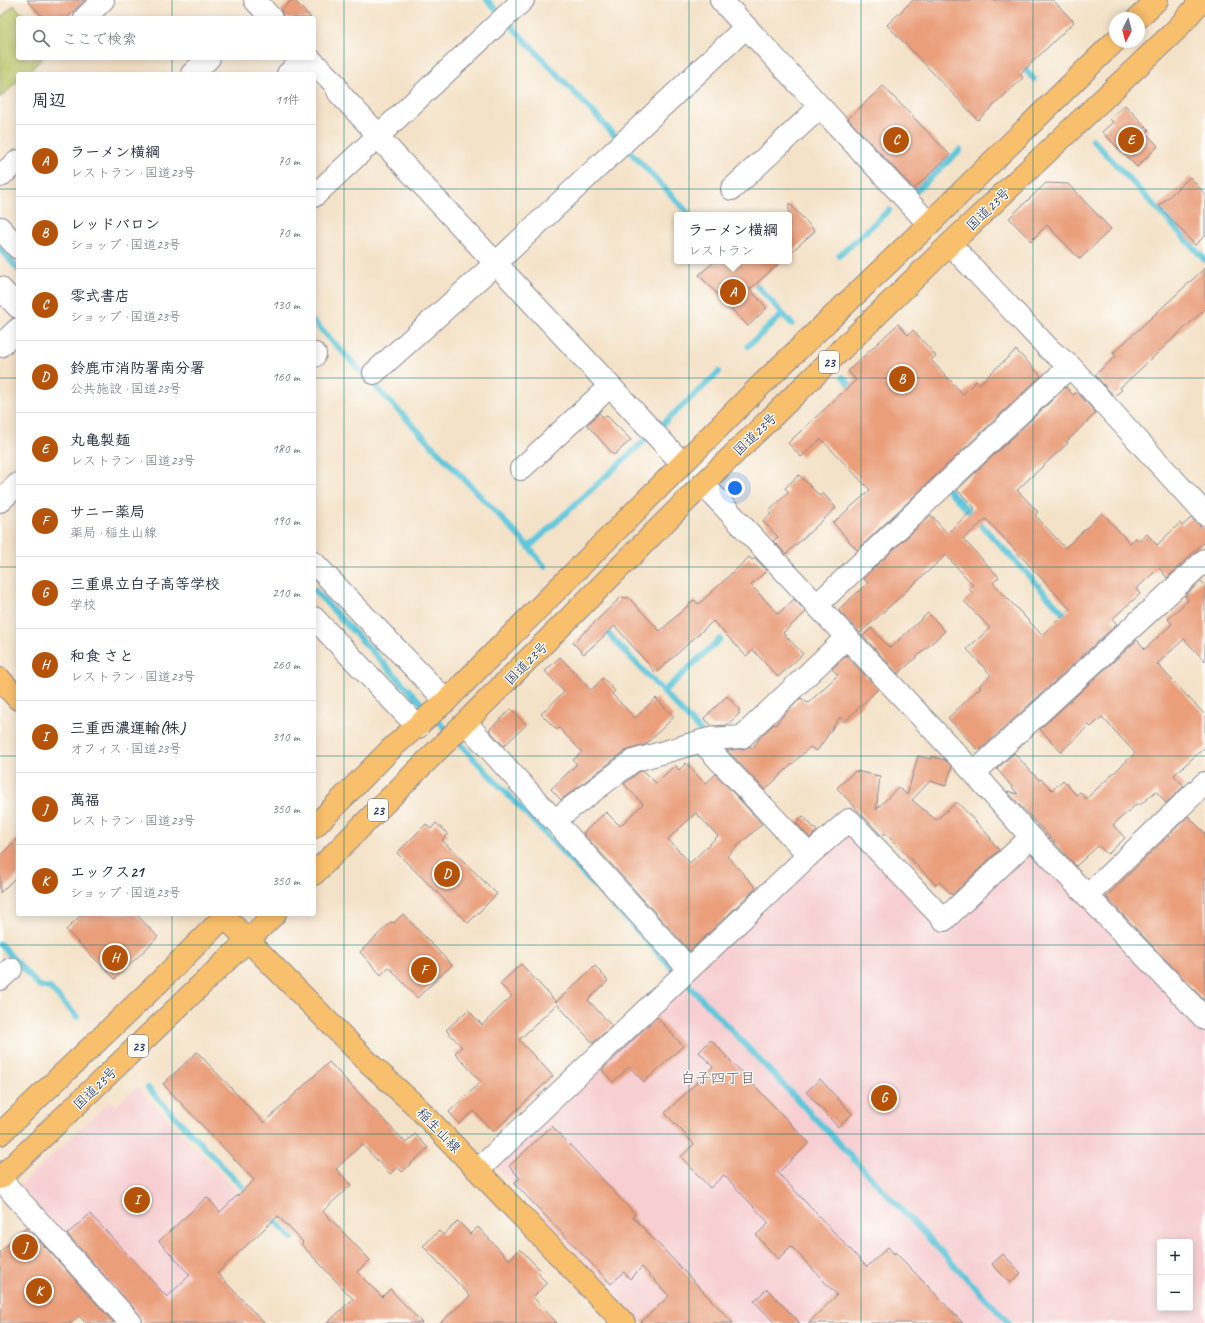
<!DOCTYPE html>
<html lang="ja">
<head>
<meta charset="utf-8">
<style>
	:root { --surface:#fff; --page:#f6f6f7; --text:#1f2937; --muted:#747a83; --line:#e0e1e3; --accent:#b45309 }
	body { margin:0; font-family:Caveat,"Klee One",sans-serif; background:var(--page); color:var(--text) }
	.controls { position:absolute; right:12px; bottom:12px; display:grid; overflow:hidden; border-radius:4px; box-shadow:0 2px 10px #0003 }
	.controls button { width:36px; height:36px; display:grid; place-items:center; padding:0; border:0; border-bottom:1px solid var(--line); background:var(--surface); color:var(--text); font:20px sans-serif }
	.compass { position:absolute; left:1109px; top:12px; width:36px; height:36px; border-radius:50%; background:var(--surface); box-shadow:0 2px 10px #0003; rotate:186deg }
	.you { position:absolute; left:735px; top:488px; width:14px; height:14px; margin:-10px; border:3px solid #fff; border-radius:50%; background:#1a73e8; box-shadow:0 0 0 6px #1a73e833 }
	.badge { display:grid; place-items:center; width:26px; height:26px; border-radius:50%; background:var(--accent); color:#fff; font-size:13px; font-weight:700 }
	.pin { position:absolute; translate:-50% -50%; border:2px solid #fff; box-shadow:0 1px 4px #0006 }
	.popup { position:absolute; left:674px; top:212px; width:118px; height:52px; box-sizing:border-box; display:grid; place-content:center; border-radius:4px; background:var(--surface); filter:drop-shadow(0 1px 3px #0005); font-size:13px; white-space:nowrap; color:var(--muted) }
	.popup b { font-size:15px; color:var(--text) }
	.popup::after { content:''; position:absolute; left:50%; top:100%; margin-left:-8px; border:8px solid transparent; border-top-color:var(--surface) }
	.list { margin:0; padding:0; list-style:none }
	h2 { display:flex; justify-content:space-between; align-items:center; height:52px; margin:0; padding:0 16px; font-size:17px }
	h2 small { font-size:13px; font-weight:400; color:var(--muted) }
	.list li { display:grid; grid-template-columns:26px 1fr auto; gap:12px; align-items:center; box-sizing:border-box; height:72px; padding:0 16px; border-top:1px solid var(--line) }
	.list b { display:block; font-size:15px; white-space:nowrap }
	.list p { margin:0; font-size:13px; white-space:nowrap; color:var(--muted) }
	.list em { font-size:13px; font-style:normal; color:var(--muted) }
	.icon { flex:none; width:22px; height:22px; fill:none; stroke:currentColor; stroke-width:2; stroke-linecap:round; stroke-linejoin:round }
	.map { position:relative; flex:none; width:1205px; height:1323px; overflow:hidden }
	.search { position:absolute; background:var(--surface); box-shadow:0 2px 10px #0003; left:16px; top:16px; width:300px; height:44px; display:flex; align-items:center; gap:10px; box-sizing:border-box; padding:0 14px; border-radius:4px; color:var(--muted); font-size:15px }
	.panel { position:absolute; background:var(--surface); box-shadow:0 2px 10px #0003; left:16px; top:72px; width:300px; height:844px; border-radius:4px }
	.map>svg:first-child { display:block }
	.built { fill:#f7cfd2; fill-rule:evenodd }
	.green { fill:#b8c567; stroke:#6a7a62 }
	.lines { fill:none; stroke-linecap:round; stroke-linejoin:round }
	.stream { stroke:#60c7dc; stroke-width:6 }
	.building { fill:#ea9e7a; fill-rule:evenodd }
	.minor-casing { stroke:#888893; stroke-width:24 }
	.major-casing { stroke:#888893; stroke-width:24 }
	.highway-casing { stroke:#888893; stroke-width:24 }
	.minor { stroke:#fff; stroke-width:22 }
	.major { stroke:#f8bf6c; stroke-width:22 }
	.highway { stroke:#f8bf6c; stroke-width:22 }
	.grid { fill:none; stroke:#0f766e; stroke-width:1; stroke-opacity:0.55 }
	.labels { text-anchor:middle; stroke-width:3; stroke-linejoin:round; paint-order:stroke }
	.shield { fill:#fdfcf7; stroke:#5f6c8c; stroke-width:1 }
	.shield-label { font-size:13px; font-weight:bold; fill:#1b2f5e }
	.street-label { font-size:14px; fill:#1b2f5e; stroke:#fdfcf7 }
	.neighbourhood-label { font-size:15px; fill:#635668; stroke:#fdfcf7 }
</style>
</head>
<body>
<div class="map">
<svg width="1205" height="1323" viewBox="0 0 1205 1323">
	<rect width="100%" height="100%" fill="#fdfcf7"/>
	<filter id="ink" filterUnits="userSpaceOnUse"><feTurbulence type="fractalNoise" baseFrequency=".025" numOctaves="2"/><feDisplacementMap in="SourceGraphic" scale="8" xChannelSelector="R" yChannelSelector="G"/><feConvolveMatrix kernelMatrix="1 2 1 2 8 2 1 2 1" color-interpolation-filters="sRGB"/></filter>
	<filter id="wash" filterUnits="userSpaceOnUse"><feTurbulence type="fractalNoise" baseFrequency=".012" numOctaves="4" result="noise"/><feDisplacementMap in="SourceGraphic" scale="16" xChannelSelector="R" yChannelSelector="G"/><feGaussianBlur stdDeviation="0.9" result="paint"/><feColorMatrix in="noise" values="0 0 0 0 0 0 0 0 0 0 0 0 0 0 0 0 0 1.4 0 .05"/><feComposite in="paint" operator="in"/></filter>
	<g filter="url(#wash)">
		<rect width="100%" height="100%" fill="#f4e2c8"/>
		<!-- built -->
		<path class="built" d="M842,832l10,4 89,94 86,-80 10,2 168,180v291h-563l-148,-159zM1160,1242h30v66h-30z
			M137,1086l120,127 -115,107 -124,-133 93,-87 5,6z"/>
		<!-- green -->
		<path class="green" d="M14,5l13,13h-9v40h25l-17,16h-8v7l-18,17v-80z"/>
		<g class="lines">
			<!-- stream -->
			<path class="stream" d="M487,0l203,215
				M1020,64l14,15
				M1092,139l113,121
				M915,192l45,-42
				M0,249l18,20
				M839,256l50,-46
				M750,278l42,46
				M314,322l215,225 190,-175
				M748,346l35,-32
				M843,377l12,13
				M930,470l140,150
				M529,547l16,20
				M314,590l695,733
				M602,627l102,108
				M663,692l57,-53
				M0,944l39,42 11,2 27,29
				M148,1088l101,106
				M269,1215l23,23"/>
		</g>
		<g id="blocks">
			<!-- building -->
			<path class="building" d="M27,0h58l-18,18h-23z
				M292,0h2l17,18h-28l-2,-8z
				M913,0h140l21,22 -54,52 3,4 -45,42 -91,-95z
				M883,86l67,69 -36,34 -66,-70z
				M1125,105l24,25 -3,3 12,13 -21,21 -35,-35 11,-10 -3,-3z
				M1190,177l15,17v42l-10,9 -36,-39z
				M1046,183l22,1 43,45 -31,30 -33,-34 -16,16 -22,-23z
				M789,203l26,28 -26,23z
				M715,261h67l-32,28 17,19 -19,18 -49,-51z
				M1205,268v41l-85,79 2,2 -8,6 -19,-21 21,-19 -3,-3z
				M898,324l10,11 5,-5 23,26 -5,4 32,34 13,-13 3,3 37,-34 25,26 -184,174 -24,-27 37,-33 -49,-51 -20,18 -13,-14 68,-63 -8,-9z
				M1066,387l7,8 4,-3 19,21 -30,29 2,1 -51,47 21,22 -3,3 30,33 37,-35 28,30 6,-5 3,3 8,-7 10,11 23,-22 2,3 9,-8 14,12v11l-38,37 -8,-10 -23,21 4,5 -28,25 5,5 -137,126 -2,-2 -1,1 -29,-31 33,-31 -2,-1 12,-11 -24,-26 23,-21 -26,-27 9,-8 -4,-4 4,-4 -27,-30 -86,78 -22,-23 30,-27 -5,-5 68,-63 16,18 28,-25 -18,-18zM986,519l84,90 -28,26 -49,-52 6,-6 -36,-38z
				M599,413l4,4 4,-1 24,24 -17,15 -27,-30z
				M799,475l21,21 3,-3 13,15 -50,46 -13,-13 5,-4 -15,-16 8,-7 -2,-3 20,-19 -4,-4z
				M749,557l3,3 3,-2 12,12 -16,15 27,29 16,-15 12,13 -23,21 20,21 -25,23 -25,-27 -7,6 -33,-35 -57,52 -41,-47 -31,28 -11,-11 48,-46 8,1 31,33 34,-31 5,4z
				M1201,581l4,4v76l-21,-22 -27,25 48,51v32l-31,28 10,11 -18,17 -10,-12 -16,14 -2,-2 -25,22 12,13 -17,16 -10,-8 -22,20 -69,-75 11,3 -21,-25 17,-16 25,27 2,-1 11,11 11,-10 13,15 4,-3 6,7 49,-46 -33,-36 -11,10 -2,-2 -28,27 -21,-23 97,-89 8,9 27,-25 -4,-5 20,-19 -3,-4z
				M928,613l17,18 -47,43 -35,-38 8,-8 19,20z
				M846,655l32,34 -34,33 -4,-5 -23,34 -7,-4 -45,43 -38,-40 16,-1 7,-3 2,3 10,-14 12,-11 2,1 6,-8 19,-19 7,5 30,-28 -6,-6z
				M560,657l31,33 12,-12 12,13 -3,3 23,24 21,-20 18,19 -29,28 -20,6 -64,49 -10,-11 26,-25 -4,-4 9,-8 -23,-24 -2,2 -16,-16 23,-22 -19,-21z
				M727,696l13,14 -2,1 2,2 -13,12 -15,1 -8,-8z
				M511,709l15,16 -22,21 -15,-16z
				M918,756l13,3v-3l14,4 7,7 -6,19 -16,-5 -18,19 24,20 21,-18 34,36 -1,1 9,11 -47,45 -12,-13 -4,3 -51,-52 -3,3 -45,-48 18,-17 25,5 -4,34 22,-23 9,8z
				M686,763l19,21 11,-10 46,50 -35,32 29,32 -66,63 -107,-118 23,-21 14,14 23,-22 -19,-20 15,-12 5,-1 12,12 19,-18 4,5zM696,813l22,23 -28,27 -22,-24z
				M803,816l14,15 -7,7 -14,-15z
				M1188,816l17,17v168l-99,-104z
				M436,823l12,11 -6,6 55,54 -29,29 -71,-70 29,-29 5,5z
				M18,838v37l-18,18v-37z
				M82,914h54l22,23 -43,42 -49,-49z
				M403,914l49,51 -35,33 -28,-31 -8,8 -21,-23 31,-30 3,1z
				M521,964l35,38 39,-36 13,15 -20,19 24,26 -19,17 -36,-39 -38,36 34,36 -60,56 -19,-21 -15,13 -10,-12 32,-30 -26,-29 7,-6 -16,-17 22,-20 14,15 30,-29 -12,-12z
				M657,1017l26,29 -39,36 -15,-15 -16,15 -11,-12z
				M711,1040l98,103 -31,30 89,94 21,-20 6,7 1,-2 68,71h-155l29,-28 -46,-49 -13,13 -22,-24 13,-12 -45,-48 -14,13 -29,-31 13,-13 -29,-31 48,-46 -14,-15z
				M197,1052l67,71 65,-61 77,81 9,-9 13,14 -26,24 -5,-5 -7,7 -28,-30 -26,25 15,16 -28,26 47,49 -13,12 25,25 8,-8 32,34h-95l26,-24 -52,-55 2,-2 -25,-26 -61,57 47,50h-121l-3,-8 -73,-81 23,-20 77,83 23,-22 -31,-34 48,-44 13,15 34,-32 -91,-96z
				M820,1079l32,35 -14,13 -32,-35z
				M552,1126l83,88 -2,3 100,106h-93l29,-27 -27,-29 -12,12 -6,-7 -13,12 -97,-101 6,-5 -11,-12z
				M458,1221l12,13 8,-7 31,33 11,-11 21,22 -3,3 9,9 -14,14 24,26h-117l30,-27 -47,-50 16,-15 4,4z
				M26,1228l23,23 65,72h-28l-7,-7 -8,7h-71v-71z
				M1003,1254l18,19 -11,10 -18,-19z
				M767,1289l33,34h-25l-21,-22z"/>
		</g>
	</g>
	<g filter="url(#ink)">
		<use href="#blocks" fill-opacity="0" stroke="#888893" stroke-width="1"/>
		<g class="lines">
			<!-- minor casing -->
			<g class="minor-casing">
				<path id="minor" d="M255,0l16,18
					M721,0l208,224
					M85,18l18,-18
					M309,58l26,26 4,9 31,33 7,10 305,327
					M192,74l17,-16
					M288,74l18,-16
					M0,176l18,-15
					M732,189l87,-81
					M314,196l209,-196
					M0,228l18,20
					M950,244l100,106 20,16 135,148
					M0,288l18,19
					M0,346l18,-17
					M314,356l1,-2
					M374,373l121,-109 251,-237
					M521,469l89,-83
					M703,484l271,289 57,64 174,182
					M0,501l18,-17
					M314,563l132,138
					M817,605l253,-239
					M314,618l104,109
					M466,723l223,246
					M701,741l108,114
					M974,773l231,-213
					M555,820l78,-59 76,-22 33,-2 105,-100
					M1088,895l117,-112
					M0,979l11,-10
					M478,1170l331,-315 40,-35 95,100 87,-83
					M0,1179l131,144"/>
			</g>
			<!-- major casing -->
			<g class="major-casing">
				<path id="major" d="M0,679l18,20
					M222,914l148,150 46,42 208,217"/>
			</g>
			<!-- highway casing -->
			<g class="highway-casing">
				<path id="highway" d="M1138,18l19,-18
					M314,827l79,-80 53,-46 314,-315 169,-162 186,-183
					M314,874l389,-390 247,-240 226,-214 26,-30
					M0,1134l155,-148 72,-72
					M0,1178l275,-264"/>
			</g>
			<!-- minor -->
			<use href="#minor" class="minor"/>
			<!-- major -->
			<use href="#major" class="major"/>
			<!-- highway -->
			<use href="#highway" class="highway"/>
		</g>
	</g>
	<!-- grid -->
	<path class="grid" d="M172,0v18M344,0v1323M516,0v1323M689,0v1323M861,0v1323M1033,0v1323M172,58v16M0,189h18M314,189h891M0,378h18M314,378h891M0,567h18M314,567h891M0,756h18M314,756h891M172,914v409M0,945h1205M0,1134h1205"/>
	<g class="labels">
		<!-- shield labels -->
		<g class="shield">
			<rect x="819" y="351" width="20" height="22" rx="3"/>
			<rect x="368" y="799" width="20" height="22" rx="3"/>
			<rect x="128" y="1035" width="20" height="22" rx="3"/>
		</g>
		<g class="shield-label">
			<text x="829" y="367">23</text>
			<text x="378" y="815">23</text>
			<text x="138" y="1051">23</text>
		</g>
		<!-- street labels -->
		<g class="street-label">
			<text transform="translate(988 209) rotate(-44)" y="5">国道23号</text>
			<text transform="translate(755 434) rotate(-44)" y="5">国道23号</text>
			<text transform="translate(526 663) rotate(-45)" y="5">国道23号</text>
			<text transform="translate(95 1088) rotate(-44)" y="5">国道23号</text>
			<text transform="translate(439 1130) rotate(46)" y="5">稲生山線</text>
		</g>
		<!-- neighbourhood labels -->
		<g class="neighbourhood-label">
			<text x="718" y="1083">白子四丁目</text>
		</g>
	</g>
</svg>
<div class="controls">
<button>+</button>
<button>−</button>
</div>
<svg class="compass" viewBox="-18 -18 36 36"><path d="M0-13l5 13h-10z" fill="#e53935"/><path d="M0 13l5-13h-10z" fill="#747a83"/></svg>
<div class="you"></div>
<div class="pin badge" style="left:733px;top:292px">A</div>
<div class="popup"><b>ラーメン横綱</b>レストラン</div>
<div class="pin badge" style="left:902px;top:379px">B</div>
<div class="pin badge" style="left:896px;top:140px">C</div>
<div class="pin badge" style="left:447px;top:874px">D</div>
<div class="pin badge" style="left:1131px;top:140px">E</div>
<div class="pin badge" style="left:424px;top:970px">F</div>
<div class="pin badge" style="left:884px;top:1098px">G</div>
<div class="pin badge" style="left:115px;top:958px">H</div>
<div class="pin badge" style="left:137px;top:1200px">I</div>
<div class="pin badge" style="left:25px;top:1247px">J</div>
<div class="pin badge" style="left:39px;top:1291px">K</div>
<div class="search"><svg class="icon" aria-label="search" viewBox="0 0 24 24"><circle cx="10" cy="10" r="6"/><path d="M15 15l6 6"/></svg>ここで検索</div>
<section class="panel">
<h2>周辺<small>11件</small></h2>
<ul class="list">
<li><span class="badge">A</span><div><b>ラーメン横綱</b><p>レストラン · 国道23号</p></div><em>70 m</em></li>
<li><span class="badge">B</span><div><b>レッドバロン</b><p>ショップ · 国道23号</p></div><em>70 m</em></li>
<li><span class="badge">C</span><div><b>零式書店</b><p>ショップ · 国道23号</p></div><em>130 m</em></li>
<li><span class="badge">D</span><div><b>鈴鹿市消防署南分署</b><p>公共施設 · 国道23号</p></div><em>160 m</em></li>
<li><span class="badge">E</span><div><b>丸亀製麺</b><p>レストラン · 国道23号</p></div><em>180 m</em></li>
<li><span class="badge">F</span><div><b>サニー薬局</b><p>薬局 · 稲生山線</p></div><em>190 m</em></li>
<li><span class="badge">G</span><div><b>三重県立白子高等学校</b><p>学校</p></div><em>210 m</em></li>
<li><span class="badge">H</span><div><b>和食 さと</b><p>レストラン · 国道23号</p></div><em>260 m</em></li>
<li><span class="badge">I</span><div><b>三重西濃運輸(株)</b><p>オフィス · 国道23号</p></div><em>310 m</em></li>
<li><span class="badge">J</span><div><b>萬福</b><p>レストラン · 国道23号</p></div><em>350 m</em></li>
<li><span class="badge">K</span><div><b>エックス21</b><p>ショップ · 国道23号</p></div><em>350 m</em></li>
</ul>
</section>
</div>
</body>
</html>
